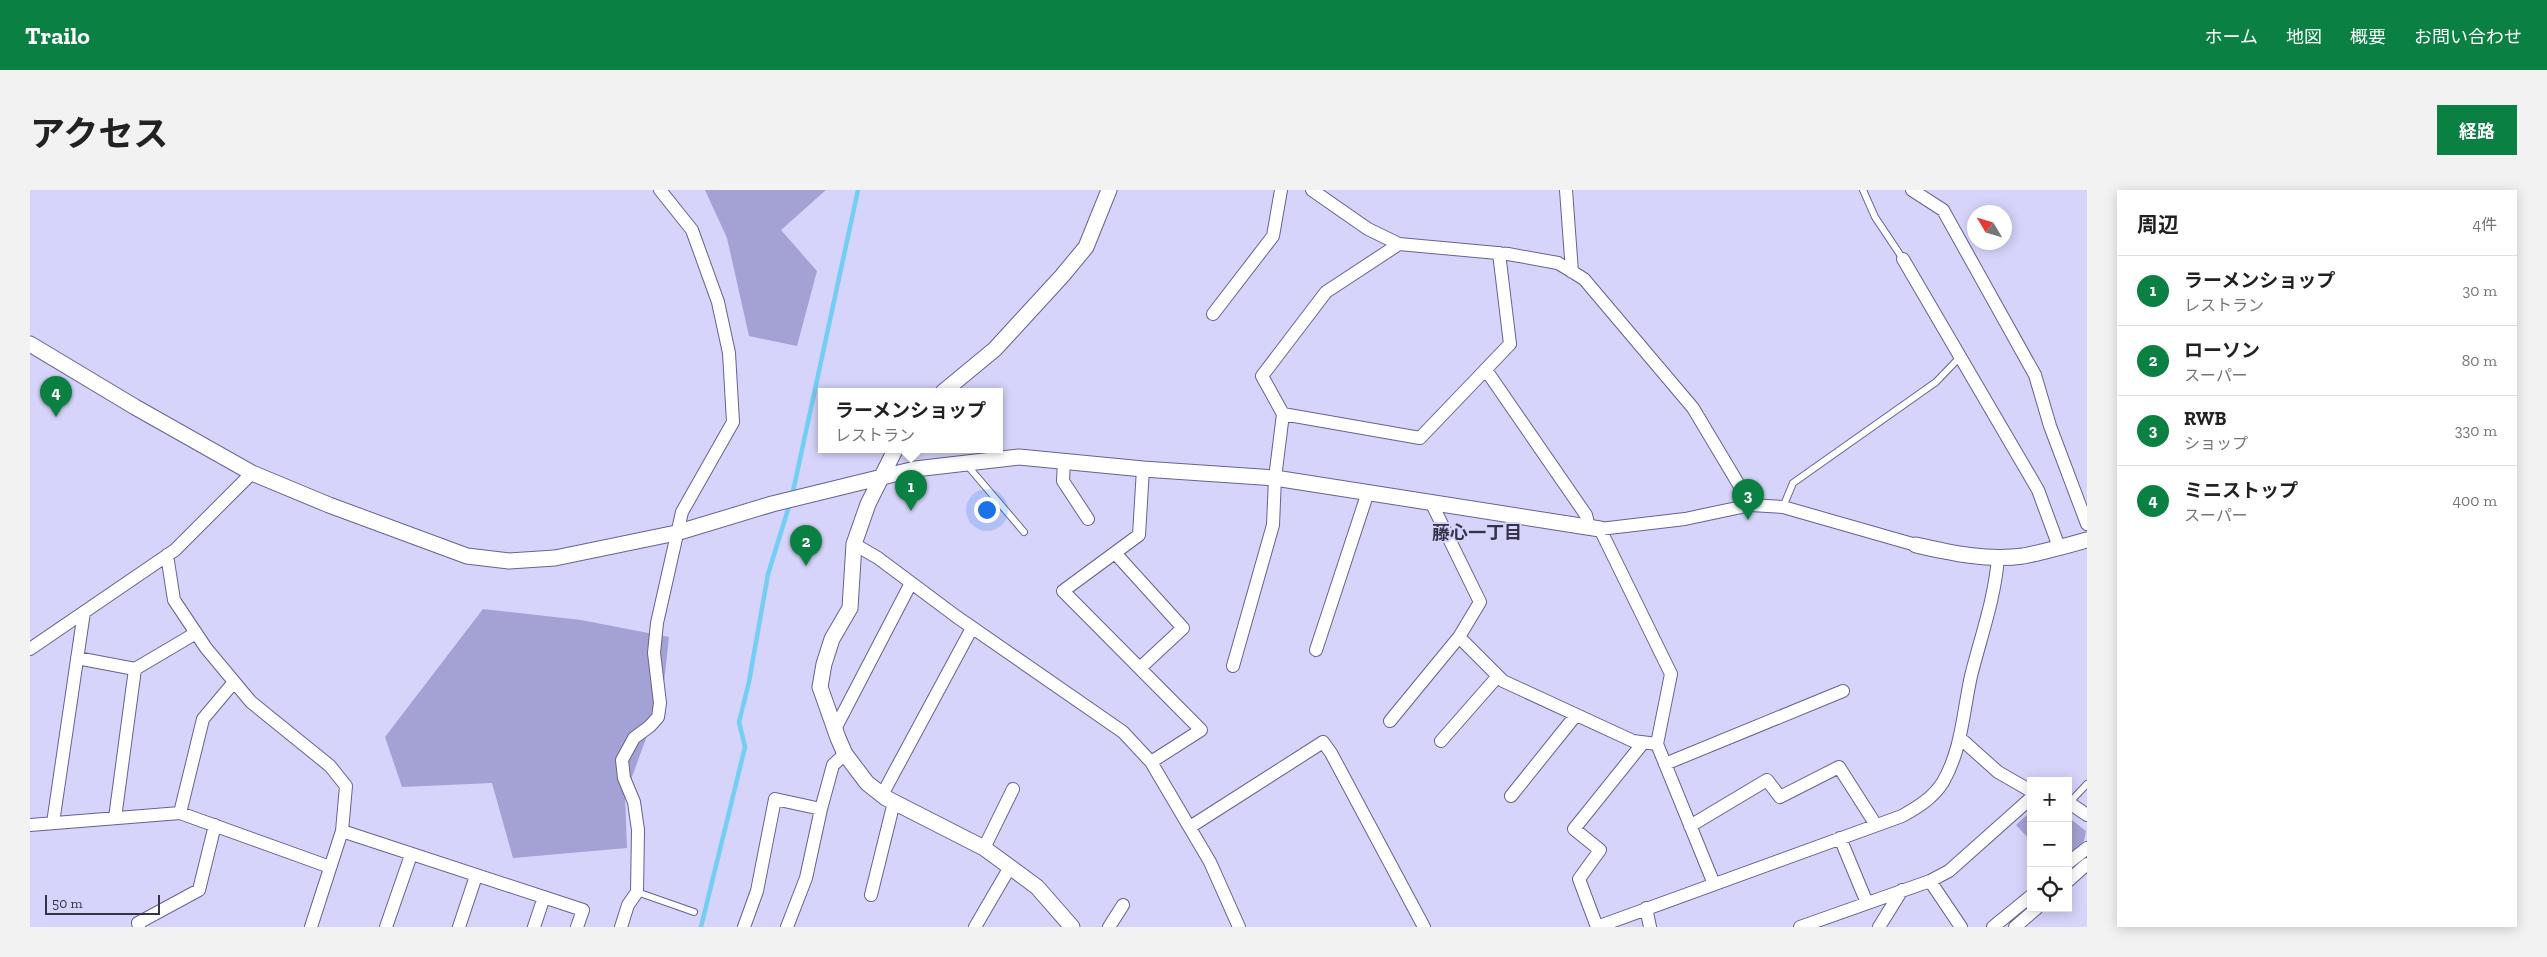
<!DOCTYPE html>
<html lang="ja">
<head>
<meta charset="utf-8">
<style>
	:root { --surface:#fff; --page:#f2f2f2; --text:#222; --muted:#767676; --line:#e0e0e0; --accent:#0b8043 }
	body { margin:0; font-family:"Zilla Slab","Noto Sans JP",serif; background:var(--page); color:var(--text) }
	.controls { position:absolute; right:15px; bottom:15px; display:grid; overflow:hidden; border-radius:0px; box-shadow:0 2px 12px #0003 }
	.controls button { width:45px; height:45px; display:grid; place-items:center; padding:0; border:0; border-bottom:1px solid var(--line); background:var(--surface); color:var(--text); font:25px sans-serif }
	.compass { position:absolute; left:1937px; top:15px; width:45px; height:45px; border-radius:50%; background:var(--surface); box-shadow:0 2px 12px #0003; rotate:308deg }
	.scale { position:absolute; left:15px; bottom:12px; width:115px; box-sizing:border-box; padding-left:5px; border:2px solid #35334b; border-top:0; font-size:14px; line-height:18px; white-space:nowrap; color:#35334b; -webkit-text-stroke:4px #d6d4fa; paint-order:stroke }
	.you { position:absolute; left:956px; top:319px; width:18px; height:18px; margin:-12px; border:4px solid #fff; border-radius:50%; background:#1a73e8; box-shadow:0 0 0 8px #1a73e833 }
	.badge { display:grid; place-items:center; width:32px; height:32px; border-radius:50%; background:var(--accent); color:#fff; font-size:16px; font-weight:700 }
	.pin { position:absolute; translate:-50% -41px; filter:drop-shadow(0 1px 2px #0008) }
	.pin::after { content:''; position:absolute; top:26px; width:18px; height:15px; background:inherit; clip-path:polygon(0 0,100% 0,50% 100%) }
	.popup { position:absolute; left:788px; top:198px; width:185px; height:65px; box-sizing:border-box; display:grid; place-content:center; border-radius:0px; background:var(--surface); filter:drop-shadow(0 1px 4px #0005); font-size:16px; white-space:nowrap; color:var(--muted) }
	.popup b { font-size:19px; color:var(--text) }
	.popup::after { content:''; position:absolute; left:50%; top:100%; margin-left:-10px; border:10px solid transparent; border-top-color:var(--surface) }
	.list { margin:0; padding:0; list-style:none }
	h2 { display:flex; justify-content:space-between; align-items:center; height:65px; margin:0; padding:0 20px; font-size:21px }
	h2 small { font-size:16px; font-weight:400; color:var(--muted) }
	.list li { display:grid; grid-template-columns:32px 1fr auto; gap:15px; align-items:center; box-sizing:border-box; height:70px; padding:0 20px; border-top:1px solid var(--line) }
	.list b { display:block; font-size:19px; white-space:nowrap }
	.list p { margin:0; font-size:16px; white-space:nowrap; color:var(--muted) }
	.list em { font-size:16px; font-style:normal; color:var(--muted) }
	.icon { flex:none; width:28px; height:28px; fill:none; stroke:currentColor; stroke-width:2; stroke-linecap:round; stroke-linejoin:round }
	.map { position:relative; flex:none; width:2057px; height:737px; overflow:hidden; border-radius:0px }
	header { display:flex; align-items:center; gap:30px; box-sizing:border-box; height:70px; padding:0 25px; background:var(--accent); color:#fff }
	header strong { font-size:24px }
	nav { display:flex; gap:28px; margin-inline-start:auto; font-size:18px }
	.intro { display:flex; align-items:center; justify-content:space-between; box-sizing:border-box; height:120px; padding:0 30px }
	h1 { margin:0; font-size:35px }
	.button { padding:12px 22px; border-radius:0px; background:var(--accent); color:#fff; font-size:18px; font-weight:700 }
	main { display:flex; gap:30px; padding:0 30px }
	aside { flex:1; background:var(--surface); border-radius:0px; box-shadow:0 2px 12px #0003 }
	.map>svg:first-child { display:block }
	.green { fill:#a4a1d5 }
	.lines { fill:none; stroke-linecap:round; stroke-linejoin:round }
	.stream { stroke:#74cdf3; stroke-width:4.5 }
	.service-casing { stroke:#666197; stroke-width:8 }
	.minor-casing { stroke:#666197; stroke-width:14 }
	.tertiary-casing { stroke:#666197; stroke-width:17 }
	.service { stroke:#fff; stroke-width:6 }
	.minor { stroke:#fff; stroke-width:12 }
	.tertiary { stroke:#fff; stroke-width:15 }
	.labels { text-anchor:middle; stroke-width:4; stroke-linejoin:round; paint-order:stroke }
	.neighbourhood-label { font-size:18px; font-weight:bold; fill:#35334b; stroke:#d6d4fa }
</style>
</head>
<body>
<header>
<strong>Trailo</strong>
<nav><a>ホーム</a><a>地図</a><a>概要</a><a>お問い合わせ</a></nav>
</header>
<div class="intro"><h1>アクセス</h1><a class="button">経路</a></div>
<main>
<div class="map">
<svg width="2057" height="737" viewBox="0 0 2057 737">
	<rect width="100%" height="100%" fill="#d6d4fa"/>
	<!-- green -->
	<path class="green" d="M675,0h121l-45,40 36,41 -20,75 -48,-10 -22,-98z
		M453,419l98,11 88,17 -6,55 -38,104 2,52 -114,10 -21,-75 -90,4 -17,-50z
		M2001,621v30l-15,-16z
		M2038,627l18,14 -2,10 -16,14z"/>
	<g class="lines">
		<!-- stream -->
		<path class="stream" d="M762,306l66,-306
			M671,737l44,-180 -6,-25 10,-40 19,-108 22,-71"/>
		<!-- service casing -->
		<g class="service-casing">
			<path id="service" d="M1833,0l12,27 28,42
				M937,275l57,67
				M1753,317l10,-24 143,-101 24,-25
				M2040,612l17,-18
				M607,702l57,20"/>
		</g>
		<!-- minor casing -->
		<g class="minor-casing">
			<path id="minor" d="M1282,0l56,39 31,15 109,10 50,9 26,16 109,129 58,97
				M1536,0l6,82
				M1882,0l31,20 92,165 15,51 37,98
				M1873,69l135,231 21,57
				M1183,124l60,-78 8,-46
				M1456,180l100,145 3,12
				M1253,224l137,24 90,-94 -11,-91
				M1034,271l-1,20 25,38
				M1113,279l-4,66 -76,56 138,139 -50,32
				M1401,312l49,100 -21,35 44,44 130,60 24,3
				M824,354l24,14 79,59 166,115 28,30 59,100 29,65
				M1085,363l68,75 -43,40
				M137,365l7,45 32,48 45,54 79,64 16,20 -4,45 -31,96
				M0,459l145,-99 77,-77
				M1286,460l52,-158
				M47,468l58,11 61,-36
				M1203,476l40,-141 2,-47 8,-64 -21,-38 64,-84 73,-48
				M1360,531l69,-84
				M805,539l76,-146
				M1931,549l37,33 33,19
				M1411,551l57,-65
				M1635,574l178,-73
				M852,605l90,-167
				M1481,606l65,-81
				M2038,612l19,13
				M150,623l23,-94 31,-37
				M85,628l20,-149
				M23,633l31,-211
				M0,635l150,-12 150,54
				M1660,636l77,-46 13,17 59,-30 37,58
				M1160,637l133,-85 8,11 93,174
				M312,641l241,79 -6,17
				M1810,648l27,65
				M954,658l29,-59
				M2038,673l19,-15
				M1900,691l31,46
				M2038,691l19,-17
				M1684,694l-57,-140 14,-70 -71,-145 85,-10 66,-14 32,2 133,38
				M841,705l23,-93
				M1616,718l4,19
				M109,737l-1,-4 61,-33 16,-65
				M356,737l25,-72
				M429,737l17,-51
				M504,737l10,-30
				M591,737l7,-22 9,-13 1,-62 -4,-28 -10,-24 -2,-18 12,-22 16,-12 8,-9 2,-14 -6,-50 3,-30 25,-111 51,-90 -4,-69 -11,-51 -26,-72 -32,-40
				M714,737l13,-36 18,-92 46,10
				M757,737l19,-49 15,-69 12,-44 12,-11
				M945,737l35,-60
				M1079,737l14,-22
				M1567,737l305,-111c16,-9 31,-18 41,-34 19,-33 20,-70 28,-106 10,-40 24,-78 27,-119
				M1567,737l-18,-48 21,-29 -26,-21 69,-86
				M1770,737l130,-46 19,-10 82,-73
				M1849,737l23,-37
				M1963,737l38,-31
				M1985,737l22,-19"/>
		</g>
		<!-- tertiary casing -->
		<g class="tertiary-casing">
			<path id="tertiary" d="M0,154l105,63 117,66 77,32 138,51 42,5 46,-3 121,-25 96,-29 143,-35 104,-12 124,12 132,9 325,51
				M913,202l52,-43 67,-73 24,-29 23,-57
				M865,260l-27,54 -14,40 -4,64 -18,31 -8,25 -4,23 18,51 7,16 22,29 19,15 98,50 53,39 35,40
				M1886,355c35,8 72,16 107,11 22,-4 43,-10 64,-16"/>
		</g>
		<!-- service -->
		<use href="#service" class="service"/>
		<!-- minor -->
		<use href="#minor" class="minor"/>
		<!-- tertiary -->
		<use href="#tertiary" class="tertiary"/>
	</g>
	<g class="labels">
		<!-- neighbourhood labels -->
		<g class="neighbourhood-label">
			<text x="1447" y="349">藤心一丁目</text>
		</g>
	</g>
</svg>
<div class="controls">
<button>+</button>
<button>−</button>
<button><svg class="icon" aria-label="locate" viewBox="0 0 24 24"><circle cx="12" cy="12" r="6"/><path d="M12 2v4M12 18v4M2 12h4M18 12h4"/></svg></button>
</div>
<svg class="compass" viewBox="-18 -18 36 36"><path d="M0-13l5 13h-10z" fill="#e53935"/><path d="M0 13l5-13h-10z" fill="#767676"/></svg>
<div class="scale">50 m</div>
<div class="you"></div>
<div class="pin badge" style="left:881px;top:321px">1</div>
<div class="popup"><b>ラーメンショップ</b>レストラン</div>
<div class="pin badge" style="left:776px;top:376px">2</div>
<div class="pin badge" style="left:1718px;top:330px">3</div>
<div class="pin badge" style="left:26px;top:227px">4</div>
</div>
<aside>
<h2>周辺<small>4件</small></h2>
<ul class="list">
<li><span class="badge">1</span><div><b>ラーメンショップ</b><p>レストラン</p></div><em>30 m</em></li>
<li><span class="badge">2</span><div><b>ローソン</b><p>スーパー</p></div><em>80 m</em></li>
<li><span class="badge">3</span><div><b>RWB</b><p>ショップ</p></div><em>330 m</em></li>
<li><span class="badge">4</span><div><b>ミニストップ</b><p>スーパー</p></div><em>400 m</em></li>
</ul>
</aside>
</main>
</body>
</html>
